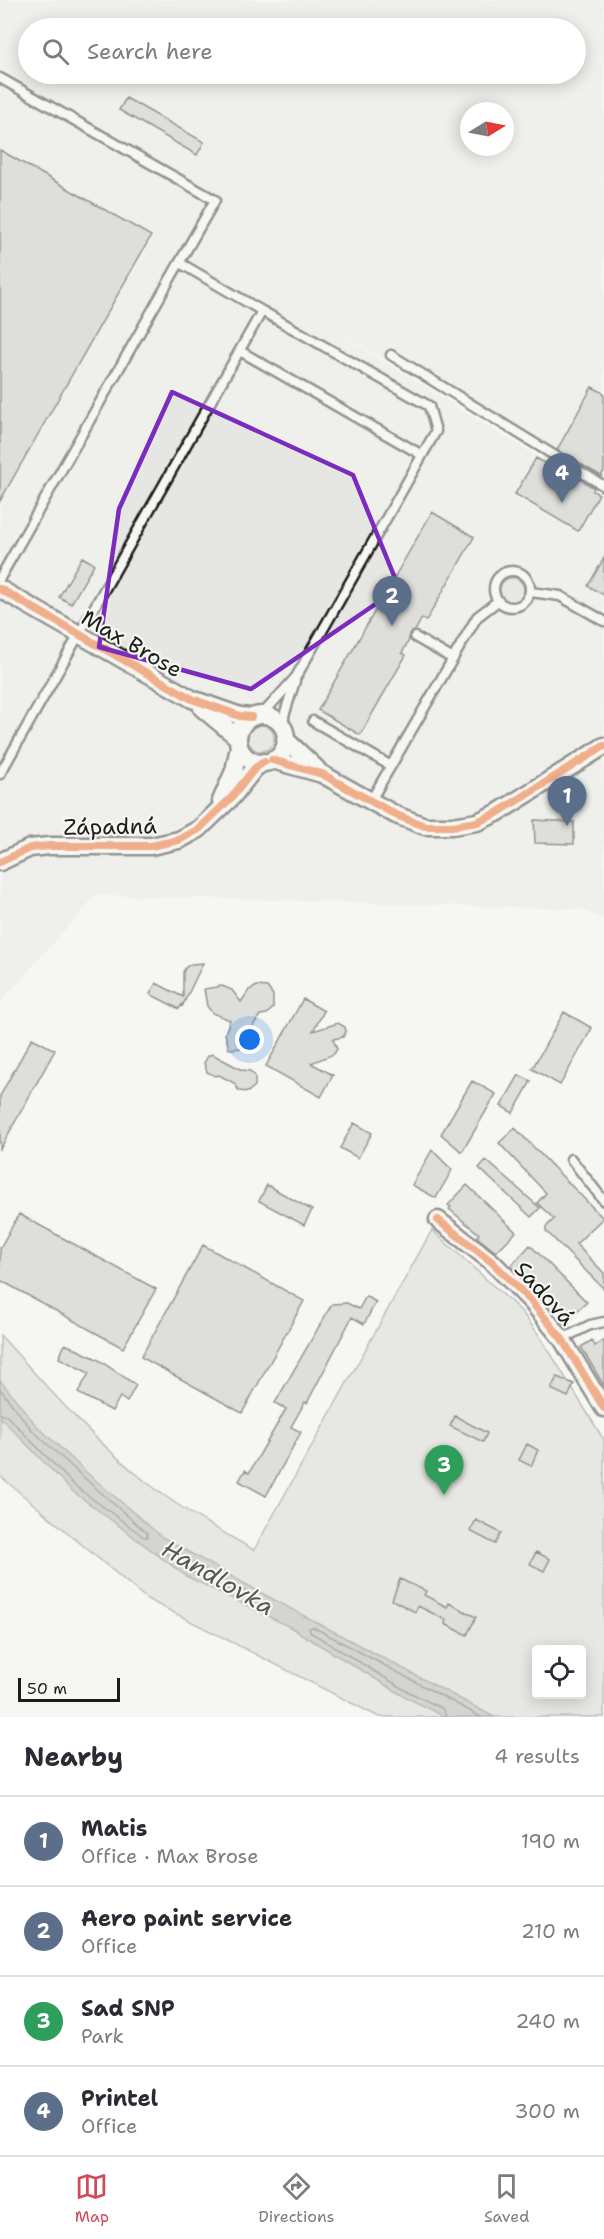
<!DOCTYPE html>
<html lang="en">
<head>
<meta charset="utf-8">
<style>
	:root { --surface:#fff; --page:#f7f7f7; --text:#2b2b33; --muted:#7c7c81; --line:#e1e1e2; --accent:#d1495b }
	body { margin:0; font-family:"Shantell Sans",sans-serif; background:var(--page); color:var(--text) }
	.controls { position:absolute; right:18px; bottom:18px; display:grid; overflow:hidden; border-radius:6px; box-shadow:0 3px 15px #0003 }
	.controls button { width:54px; height:54px; display:grid; place-items:center; padding:0; border:0; border-bottom:2px solid var(--line); background:var(--surface); color:var(--text); font:30px sans-serif }
	.compass { position:absolute; left:460px; top:102px; width:54px; height:54px; border-radius:50%; background:var(--surface); box-shadow:0 3px 15px #0003; rotate:80deg }
	.scale { position:absolute; left:18px; bottom:15px; width:102px; box-sizing:border-box; padding-left:6px; border:3px solid #1c1c1c; border-top:0; font-size:16px; line-height:21px; white-space:nowrap; color:#1c1c1c; -webkit-text-stroke:4px #f6f6f2; paint-order:stroke }
	.you { position:absolute; left:250px; top:1040px; width:21px; height:21px; margin:-15px; border:4px solid #fff; border-radius:50%; background:#1a73e8; box-shadow:0 0 0 9px #1a73e833 }
	.badge { display:grid; place-items:center; width:39px; height:39px; border-radius:50%; background:var(--accent); color:#fff; font-size:20px; font-weight:700 }
	.pin { position:absolute; translate:-50% -50px; filter:drop-shadow(0 2px 3px #0008) }
	.pin::after { content:''; position:absolute; top:32px; width:21px; height:18px; background:inherit; clip-path:polygon(0 0,100% 0,50% 100%) }
	.list { margin:0; padding:0; list-style:none }
	h2 { display:flex; justify-content:space-between; align-items:center; height:78px; margin:0; padding:0 24px; font-size:26px }
	h2 small { font-size:20px; font-weight:400; color:var(--muted) }
	.list li { display:grid; grid-template-columns:39px 1fr auto; gap:18px; align-items:center; box-sizing:border-box; height:90px; padding:0 24px; border-top:2px solid var(--line) }
	.list b { display:block; font-size:22px; white-space:nowrap }
	.list p { margin:0; font-size:20px; white-space:nowrap; color:var(--muted) }
	.list em { font-size:20px; font-style:normal; color:var(--muted) }
	.icon { flex:none; width:33px; height:33px; fill:none; stroke:currentColor; stroke-width:2; stroke-linecap:round; stroke-linejoin:round }
	.map { position:relative; flex:none; width:604px; height:1717px; overflow:hidden }
	.search { position:absolute; background:var(--surface); box-shadow:0 3px 15px #0003; left:18px; right:18px; top:18px; height:66px; display:flex; align-items:center; gap:15px; box-sizing:border-box; padding:0 21px; border-radius:33px; color:var(--muted); font-size:22px }
	.sheet { height:438px; background:var(--surface) }
	nav { display:flex; justify-content:space-around; align-items:center; box-sizing:border-box; height:84px; border-top:2px solid var(--line); background:var(--surface); font-size:16px; color:var(--muted) }
	nav a { display:grid; justify-items:center; gap:3px }
	nav .on { color:var(--accent) }
	.map>svg:first-child { display:block }
	.built { fill:#e6e6e2; fill-rule:evenodd }
	.green { fill:#d6d6d2; stroke:#797977; stroke-width:1.5; fill-rule:evenodd }
	.water { fill:#acaca9; stroke:#727271; stroke-width:1.5 }
	.lines { fill:none; stroke-linecap:round; stroke-linejoin:round }
	.shore { stroke:#565654; stroke-width:1.5 }
	.building { fill:#c0c0bd; stroke:#1c1c1c; stroke-width:1.5 }
	.service-casing { stroke:#1c1c1c; stroke-width:13 }
	.minor-casing { stroke:#1c1c1c; stroke-width:21 }
	.service { stroke:#f6f6f2; stroke-width:8 }
	.minor { stroke:#f6f6f2; stroke-width:16 }
	.cycleway-casing { stroke:#f6f6f2; stroke-width:11 }
	.cycleway { stroke:#e8590c; stroke-width:8 }
	.marked { fill:none; stroke:#7b2cbf; stroke-width:4.5; stroke-linejoin:round }
	.labels { text-anchor:middle; stroke-width:4.5; stroke-linejoin:round; paint-order:stroke }
	.street-label { font-size:22px; fill:#1c1c1c; stroke:#f6f6f2 }
	.water-label { font-size:24px; font-style:italic; fill:#565654; stroke:#f6f6f2 }
</style>
</head>
<body>
<div class="map">
<svg width="604" height="1717" viewBox="0 0 604 1717">
	<rect width="100%" height="100%" fill="#f6f6f2"/>
	<filter id="ink" filterUnits="userSpaceOnUse"><feTurbulence type="fractalNoise" baseFrequency=".0167" numOctaves="2"/><feDisplacementMap in="SourceGraphic" scale="12" xChannelSelector="R" yChannelSelector="G"/><feConvolveMatrix kernelMatrix="1 2 1 2 8 2 1 2 1" color-interpolation-filters="sRGB"/></filter>
	<g filter="url(#ink)">
		<!-- built -->
		<path class="built" d="M0,0h604v494l-122,-78 -155,-90 277,172v421l-24,-10 -484,-14 -96,108zM28,28h548v46h-548zM469,111h36v36h-36z"/>
		<!-- green -->
		<path class="green" d="M500 590a12 12 0 1 1 24 0a12 12 0 1 1-24 0Z
			M248 738a13 13 0 1 1 26 0a13 13 0 1 1-26 0Z
			M432,1230l89,81 20,27 63,102v277h-225l-232,-118 -147,-123v-141c46,51 91,103 145,146 34,27 72,48 109,69zM536,1650h46v44h-46z"/>
		<!-- water -->
		<path class="water" d="M0,1380l36,45 50,47 76,65 103,58 229,122h-49l-43,-22 -112,-68 -104,-51 -115,-86 -71,-73z"/>
		<g class="lines">
			<!-- shore -->
			<path class="shore" d="M0,1389l32,41 50,46 65,57 1,4h-4l-69,-51 -68,-70 -7,-2
				M163,1546l92,51 2,4 -4,1 -63,-31 -28,-20z
				M446,1717l-3,-8 -38,-19 -95,-58 -1,-4 4,-1 168,90"/>
		</g>
		<!-- building -->
		<path class="building" d="M126,98l78,44 -7,13 -78,-45z
			M0,150l151,86 -151,265z
			M592,387l12,6v78l-3,5 -44,-26z
			M536,458l12,7 3,-4 43,27 -1,3 6,3 -21,37 -63,-37z
			M432,512l42,25 -48,84 -4,-3 -7,13 -6,3v6l-7,13 4,2 -46,80 -42,-25z
			M82,557l12,7 -23,40 -12,-7z
			M604,558v37l-16,-9z
			M534,820l40,2v22l-39,-1z
			M203,963l-21,44 1,-4 -4,6 -29,-15 6,-11 27,14v-25l3,-5 5,-3z
			M222,986l10,4 9,12 8,-12 8,-4 10,1 6,8v13l-6,6 -7,1 -7,11 3,9 -2,5 -10,8 -15,1 -4,-15 5,-14 -18,-7 -5,-7 -3,-17z
			M303,999l21,12 -11,20 25,-8 7,4 1,4 -3,6 -10,2 4,10 -3,5 -23,9 22,12 -12,22 -55,-31z
			M564,1012l28,16 -32,57 -28,-16z
			M32,1038l23,12 -55,99v-53z
			M212,1054l30,16 8,1 5,5v10l-7,6 -9,-1 -5,-8 -15,-8 -4,1 -8,-4 -3,-9 4,-7z
			M519,1075l12,6 -18,32 -12,-7z
			M472,1081l24,13 -34,58 -21,-18z
			M354,1123l18,10 -14,25 -18,-10z
			M515,1128l88,90 -27,26 28,29v16l-58,-58v-4l8,-8 -17,-16 9,-10 -47,-50z
			M432,1150l20,20 -16,28 -24,-13z
			M486,1160l54,48 -9,9 -52,-49z
			M267,1185l45,25 -8,15 -45,-24z
			M467,1185l49,47 -20,20 -19,-15 2,-3 -30,-25 2,-2 -3,-2z
			M19,1214l137,75 -33,59 -123,-68v-32z
			M203,1245l101,56 -62,112 -101,-56z
			M530,1245l57,57 -19,18 -11,-11 -12,-20 -5,3 -29,-26z
			M366,1296l10,6 -12,22 -12,-7 -45,86 -2,-1 -14,25 10,5 -35,64 -27,-15 6,-11 4,3 37,-64 -11,-6 57,-99 15,-1 12,6z
			M592,1340l3,6 9,-6v46l-23,-39z
			M65,1344l32,15 39,26 -9,17 -7,-5 -8,14 -34,-18 11,-20 -30,-15z
			M557,1377l17,7 -6,13 -17,-8z
			M455,1416l32,17 -4,9 -33,-16z
			M527,1444l11,6 -7,16 -12,-6z
			M476,1520l25,13 -6,11 -25,-13z
			M536,1552l14,7 -6,12 -14,-7z
			M400,1579l26,12 -2,4 23,12 2,-4 27,14 -9,18 -22,-11 1,-4 -28,-14 -3,6 -23,-12z"/>
		<g class="lines">
			<!-- service casing -->
			<g class="service-casing">
				<path id="service" d="M0,78l215,122 -215,378
					M180,263l82,48
					M240,351l182,104
					M391,355l213,131
					M494 589a18 18 0 1 1 36 0a18 18 0 1 1-36 0Z
					M531,592l29,4 44,25
					M415,637l38,22
					M313,721l78,45
					M284,730v-14l11,-35
					M0,774l262,-463 167,95 7,25 -140,246 -27,30 -9,8
					M370,802l107,-185 21,-16
					M571,1159l33,42
					M562,1339l28,-14 14,-3"/>
			</g>
			<!-- minor casing -->
			<g class="minor-casing">
				<path id="minor" d="M0,589l192,110 48,17 11,1
					M202,708l36,30
					M238 739a24 24 0 1 1 48 0a24 24 0 1 1-48 0Z
					M285,739l32,30
					M272,760l50,14 74,41 29,11h27l25,-4 20,-9 107,-67
					M221,801l13,-30 5,-24
					M0,862l30,-14 19,-2h102l28,-6 20,-11 33,-32 23,-29 9,-6
					M438,1220l54,42 39,39 31,38 42,69"/>
			</g>
			<!-- service -->
			<use href="#service" class="service"/>
			<!-- minor -->
			<use href="#minor" class="minor"/>
			<!-- cycleway casing -->
			<g class="cycleway-casing">
				<path id="cycleway" d="M0,589l192,110 48,17 11,1
					M272,760l50,14 74,41 29,11h27l25,-4 20,-9 107,-67
					M0,862l30,-14 19,-2h102l28,-6 20,-11 33,-32 23,-29 9,-6
					M438,1220l54,42 39,39 31,38 42,69"/>
			</g>
			<!-- cycleway -->
			<use href="#cycleway" class="cycleway"/>
		</g>
	</g>
	<!-- marked area -->
	<path d="M0 0H604V1717H0ZM172,392l181,83 46,113 -148,101 -152,-42 20,-138z" fill="#f6f6f2" fill-opacity=".55" fill-rule="evenodd"/>
	<path class="marked" d="M172,392l181,83 46,113 -148,101 -152,-42 20,-138z"/>
	<g class="labels">
		<!-- street labels -->
		<g class="street-label">
			<text transform="translate(132 643) rotate(30)" y="8">Max Brose</text>
			<text transform="translate(110 826) rotate(-1)" y="8">Západná</text>
			<text transform="translate(545 1293) rotate(48)" y="8">Sadová</text>
		</g>
		<!-- water labels -->
		<g class="water-label">
			<text transform="translate(218 1578) rotate(30)" y="8">Handlovka</text>
		</g>
	</g>
</svg>
<div class="controls">
<button><svg class="icon" aria-label="locate" viewBox="0 0 24 24"><circle cx="12" cy="12" r="6"/><path d="M12 2v4M12 18v4M2 12h4M18 12h4"/></svg></button>
</div>
<svg class="compass" viewBox="-18 -18 36 36"><path d="M0-13l5 13h-10z" fill="#e53935"/><path d="M0 13l5-13h-10z" fill="#7c7c81"/></svg>
<div class="scale">50 m</div>
<div class="you"></div>
<div class="pin badge" style="left:567px;top:826px;background:#5c6f8a">1</div>
<div class="pin badge" style="left:392px;top:626px;background:#5c6f8a">2</div>
<div class="pin badge" style="left:444px;top:1495px;background:#2e9e5b">3</div>
<div class="pin badge" style="left:562px;top:503px;background:#5c6f8a">4</div>
<div class="search"><svg class="icon" aria-label="search" viewBox="0 0 24 24"><circle cx="10" cy="10" r="6"/><path d="M15 15l6 6"/></svg>Search here</div>
</div>
<section class="sheet">
<h2>Nearby<small>4 results</small></h2>
<ul class="list">
<li><span class="badge" style="background:#5c6f8a">1</span><div><b>Matis</b><p>Office · Max Brose</p></div><em>190 m</em></li>
<li><span class="badge" style="background:#5c6f8a">2</span><div><b>Aero paint service</b><p>Office</p></div><em>210 m</em></li>
<li><span class="badge" style="background:#2e9e5b">3</span><div><b>Sad SNP</b><p>Park</p></div><em>240 m</em></li>
<li><span class="badge" style="background:#5c6f8a">4</span><div><b>Printel</b><p>Office</p></div><em>300 m</em></li>
</ul>
</section>
<nav>
<a class="on"><svg class="icon" aria-label="map" viewBox="0 0 24 24"><path d="M3 6l6-2 6 2 6-2v14l-6 2-6-2-6 2zM9 4v14M15 6v14"/></svg>Map</a>
<a><svg class="icon" aria-label="directions" viewBox="0 0 24 24"><path d="M12 3l9 9-9 9-9-9zM9 14v-3h6M13 9l2 2-2 2"/></svg>Directions</a>
<a><svg class="icon" aria-label="saved" viewBox="0 0 24 24"><path d="M7 4h10v16l-5-4-5 4z"/></svg>Saved</a>
</nav>
</body>
</html>
